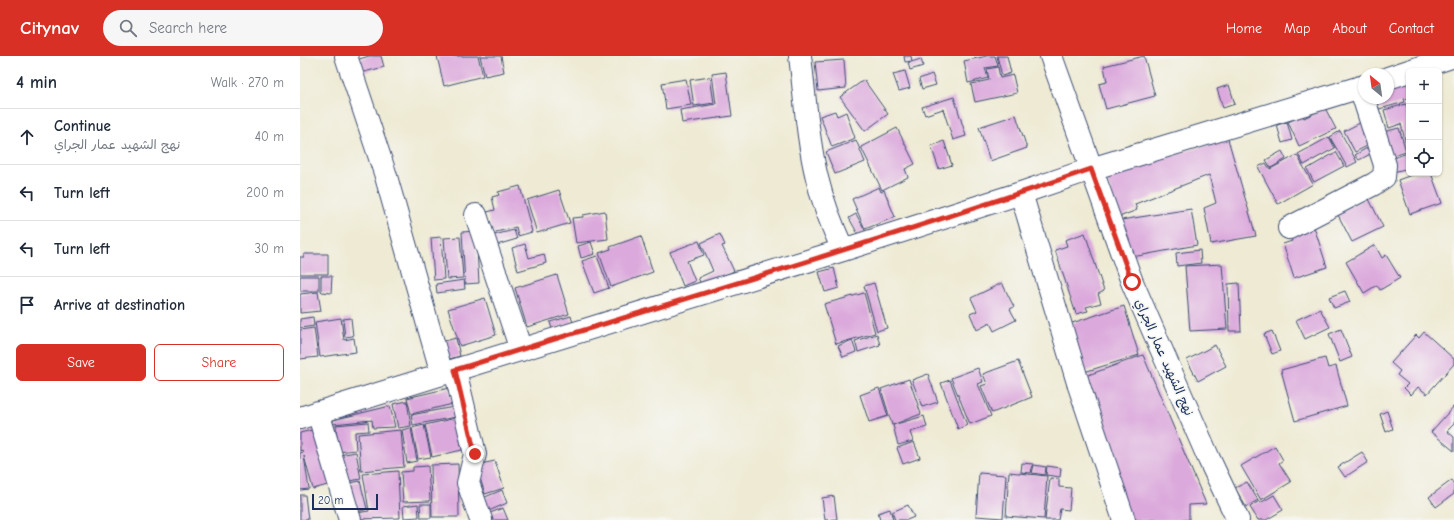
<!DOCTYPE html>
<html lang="en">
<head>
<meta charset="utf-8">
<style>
	:root { --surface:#fff; --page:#f6f6f7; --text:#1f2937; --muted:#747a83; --line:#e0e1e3; --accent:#d93025 }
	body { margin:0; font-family:"Comic Neue","Playpen Sans Arabic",sans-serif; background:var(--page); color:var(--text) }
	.controls { position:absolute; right:12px; top:12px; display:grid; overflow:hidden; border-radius:6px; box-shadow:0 1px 3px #0004 }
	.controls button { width:36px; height:36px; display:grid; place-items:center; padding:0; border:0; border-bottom:1px solid var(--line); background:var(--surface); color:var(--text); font:20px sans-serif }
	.compass { position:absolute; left:1058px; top:12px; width:36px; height:36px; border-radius:50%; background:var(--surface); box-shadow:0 1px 3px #0004; rotate:331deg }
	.scale { position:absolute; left:12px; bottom:10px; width:66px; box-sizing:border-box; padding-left:4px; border:2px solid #1b2f5e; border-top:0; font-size:11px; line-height:14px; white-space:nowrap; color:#1b2f5e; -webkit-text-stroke:3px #f6f6f2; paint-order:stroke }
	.stop { position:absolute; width:12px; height:12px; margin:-9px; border:3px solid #d93025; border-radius:50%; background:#fff }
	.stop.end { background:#d93025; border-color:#fff; box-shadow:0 1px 4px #0008 }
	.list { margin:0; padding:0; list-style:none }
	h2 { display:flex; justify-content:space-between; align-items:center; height:52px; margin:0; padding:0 16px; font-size:17px }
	h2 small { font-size:13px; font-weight:400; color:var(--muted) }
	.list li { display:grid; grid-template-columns:26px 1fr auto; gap:12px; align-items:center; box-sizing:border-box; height:56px; padding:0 16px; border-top:1px solid var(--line) }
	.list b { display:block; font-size:15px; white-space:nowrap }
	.list p { margin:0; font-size:13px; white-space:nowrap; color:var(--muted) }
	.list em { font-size:13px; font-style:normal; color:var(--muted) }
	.actions { display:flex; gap:8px; padding:12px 16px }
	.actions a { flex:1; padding:9px 0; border:1px solid var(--accent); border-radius:6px; text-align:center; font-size:14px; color:var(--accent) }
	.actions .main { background:var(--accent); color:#fff }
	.icon { flex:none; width:22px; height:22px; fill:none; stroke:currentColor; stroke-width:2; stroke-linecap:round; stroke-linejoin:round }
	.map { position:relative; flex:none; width:1154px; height:464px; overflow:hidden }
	header { display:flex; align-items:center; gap:24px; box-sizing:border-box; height:56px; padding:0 20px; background:var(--accent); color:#fff }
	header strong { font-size:19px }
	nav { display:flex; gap:22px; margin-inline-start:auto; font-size:14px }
	.search { width:280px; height:36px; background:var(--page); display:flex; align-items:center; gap:10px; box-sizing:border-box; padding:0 14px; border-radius:22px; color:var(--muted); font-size:15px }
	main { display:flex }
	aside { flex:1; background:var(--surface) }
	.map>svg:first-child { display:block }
	.building { fill:#dba9dc }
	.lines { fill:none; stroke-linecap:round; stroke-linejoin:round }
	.street-casing { stroke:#3b4b70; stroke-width:24 }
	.street { stroke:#fff; stroke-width:22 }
	.route { stroke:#d93025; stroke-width:5 }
	.labels { text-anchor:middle; stroke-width:3.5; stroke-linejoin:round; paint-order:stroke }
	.street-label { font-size:13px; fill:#1b2f5e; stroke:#f6f6f2 }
</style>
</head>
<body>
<header>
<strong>Citynav</strong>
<div class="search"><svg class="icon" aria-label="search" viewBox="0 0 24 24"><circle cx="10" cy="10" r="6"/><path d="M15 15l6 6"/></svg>Search here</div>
<nav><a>Home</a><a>Map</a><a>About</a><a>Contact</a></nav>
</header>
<main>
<aside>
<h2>4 min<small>Walk · 270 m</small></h2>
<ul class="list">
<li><svg class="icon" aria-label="ahead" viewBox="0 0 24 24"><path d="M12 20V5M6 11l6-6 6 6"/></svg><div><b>Continue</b><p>نهج الشهيد عمار الجراي</p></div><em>40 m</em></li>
<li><svg class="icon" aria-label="left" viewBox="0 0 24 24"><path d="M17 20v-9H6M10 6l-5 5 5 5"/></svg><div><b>Turn left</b></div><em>200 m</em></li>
<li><svg class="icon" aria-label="left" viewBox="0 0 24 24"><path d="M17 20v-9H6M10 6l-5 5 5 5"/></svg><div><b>Turn left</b></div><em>30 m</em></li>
<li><svg class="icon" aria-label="arrive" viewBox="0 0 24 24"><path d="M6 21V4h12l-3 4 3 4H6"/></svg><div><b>Arrive at destination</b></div></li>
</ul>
<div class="actions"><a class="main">Save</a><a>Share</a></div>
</aside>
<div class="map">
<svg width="1154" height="464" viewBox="0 0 1154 464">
	<rect width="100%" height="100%" fill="#f6f6f2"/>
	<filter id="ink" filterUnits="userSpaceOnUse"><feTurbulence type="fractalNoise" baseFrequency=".025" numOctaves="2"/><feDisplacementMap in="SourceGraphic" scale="8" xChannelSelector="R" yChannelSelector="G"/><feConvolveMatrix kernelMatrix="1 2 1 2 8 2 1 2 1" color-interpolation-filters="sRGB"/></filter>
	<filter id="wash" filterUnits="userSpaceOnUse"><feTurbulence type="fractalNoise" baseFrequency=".012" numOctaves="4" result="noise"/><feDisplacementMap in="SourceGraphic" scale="16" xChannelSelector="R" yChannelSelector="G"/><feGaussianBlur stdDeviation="0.9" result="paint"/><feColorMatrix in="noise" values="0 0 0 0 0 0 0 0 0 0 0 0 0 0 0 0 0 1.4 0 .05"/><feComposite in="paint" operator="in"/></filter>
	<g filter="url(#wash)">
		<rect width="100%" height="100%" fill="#eeead3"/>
		<g id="blocks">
			<!-- building -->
			<path class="building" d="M69,0h12l3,11 -24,6 -4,-13z
				M137,0h41l5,20 -39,10z
				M180,0h21l3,16 -19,4z
				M604,0h7l1,5 -7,1z
				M687,0h8l3,10 -13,2 3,10 -20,5 -4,-22z
				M697,0h10l4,17 -9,3z
				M844,0l11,40 -49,13 -7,-25 8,-2 -3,-16z
				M621,3l2,7 -13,4 -2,-7z
				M544,4l2,28 -28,3 -3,-29z
				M698,11l2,11 13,-3 4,18 -42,9 -4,-18 18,-4 -2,-11z
				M605,15l5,17 -11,3 -6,-17z
				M426,16l6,44 -50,7 -2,-13 36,-6 -4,-30z
				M632,18l4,11 -14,4 -3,-10z
				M410,21l4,26 -20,3 -4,-26z
				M386,23l5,26 -25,4 -4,-26z
				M564,24l24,34 -23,17 -25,-34z
				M1109,25v17l-5,1 1,3 -26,7 -3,-11h12v-11z
				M929,29l6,19 -12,4 -6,-19z
				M654,41l12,39 -13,4 -10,-31 -18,6 -3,-8z
				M1106,48l3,9v34l-2,1 -6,-24 -12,4 -5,-18z
				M1025,52l11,21 -37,17 -11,-24 15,-7 1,3z
				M535,55l2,5 9,-4 9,26 -23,9 -12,-31z
				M716,59l11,33 -37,13 -11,-34z
				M987,66l5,18 -10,3 -5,-18z
				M1062,66l11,21 -18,9 -11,-21z
				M597,72l18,36 -10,5 3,8 -26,13 -21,-43z
				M1099,72l7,23 -16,5 -7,-24z
				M1040,75l17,31 -10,5 -17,-30z
				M1029,81l6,11 -31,17 -6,-11z
				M928,83l28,97 -45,8 -7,-36 12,-5 -7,-28 -74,29 2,6 -18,7 -14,-42z
				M556,84l9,22 -30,12 -9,-22z
				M644,85l8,24 -13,4 -8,-23z
				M1072,89l4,6 -17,9 -4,-5z
				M982,95l4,8 -15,9 -5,-8z
				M1036,96l8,14 -30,16 -7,-13z
				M1108,97l1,15 -16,4 -4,-13z
				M997,99l16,29 -35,20 -20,-37 8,-4 4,6z
				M1117,117h14l11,30 -32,11 -12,-34z
				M220,130l12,46 -14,4 -2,-9 -24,6 -5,-21 8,-2 -3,-13 7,-2 -1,-3z
				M579,131l2,5 3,-2 11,27 -30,12 -13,-30z
				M259,134l11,33 -33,10 -10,-33z
				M1068,141l15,30 -31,15 -15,-29z
				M891,153l6,36 -65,12 -11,-37z
				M305,155l3,28 -32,4 -4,-25 11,-1v-2z
				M556,158l10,18 -7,4 -10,-18z
				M1014,171l13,40 -33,11 -11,-34 9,-3 -2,-7z
				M214,174l3,9 -24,7 -3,-10z
				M176,175l3,52 -14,1 -3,-52z
				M785,177l19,58 -6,3 3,9 -15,4 2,4 -12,3 -21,-64 12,-4 -2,-6z
				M420,178l5,11 -3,1 12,25 -32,15 -4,-8 15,-7 -12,-28z
				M341,180l12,36 -42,15 -12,-34 12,-4 -1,-2z
				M141,181l3,42 -10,1 -3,-42z
				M160,181l3,41 -16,1 -3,-41z
				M399,185l5,14 -17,6 8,20 -12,5 -13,-34z
				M291,186l4,12 -14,4 -3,-12z
				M225,188l4,14 15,-4 2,9 -28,8 -6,-23z
				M1075,189l7,13 4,-3 14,23 -20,12 -3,-5 -13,8 -18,-31z
				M900,194l1,13 -24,3 -1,-13z
				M4,198h24v20h-28v-17h4z
				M297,200l12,32 -15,5 -12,-32z
				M922,208l5,65 -37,2 -5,-65z
				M534,212l5,20 -14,4 -6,-20z
				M257,219l12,39 -42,13 -12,-39z
				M0,220h19v15h-19z
				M21,220h11l-1,17 -9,-1 -1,-1z
				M164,224l1,9 -28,4 -1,-9z
				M574,227l13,45 -10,3 -13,-45z
				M702,227l12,24 -4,2 6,11 -22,11 -4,-8 -13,7 -7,-16 7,-3 -6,-13z
				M939,227l2,48h-12l-1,-47z
				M1045,235l5,11 -16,6 -5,-11z
				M18,236l3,19 -21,2v-19z
				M564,237l11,40 -39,11 -12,-40z
				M185,242l11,37 -36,11 -12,-37z
				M824,250l15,49 -55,17 -15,-48z
				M1020,253l10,18 -25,12 -9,-19z
				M271,260l2,7 -21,6 -2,-7z
				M13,261l1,9 -14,2v-9z
				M41,262l3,22 10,-2 2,14 -36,5 -5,-35z
				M51,262l2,18 -8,1 -2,-18z
				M14,272l4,29 -18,2v-29z
				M1041,273l11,28 -12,5 -11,-28z
				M972,275l8,20 -8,3 -8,-20z
				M1124,276l30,27v5l-27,30 -9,-7 -7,8 -7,-7 4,-4 -11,-9 3,-4 -9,-8 25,-28 3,3z
				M577,278l3,11 -22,7 -3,-11z
				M156,282l4,18 -14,4 -5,-18z
				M552,284l4,12 -13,5 -5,-11z
				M915,289l11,21 -28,15 -11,-21z
				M843,299l63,149 -17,1v15h-61l-48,-142z
				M1025,302l3,10 8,-2 11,40 -52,15 -14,-51z
				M718,305l14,36 -40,16 -11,-27 6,-2 -4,-10z
				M678,312l5,14 -5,2 13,32 -21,8 -19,-46z
				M628,318l10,28 -16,5 -10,-27z
				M609,323l12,35 -29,11 -11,-36z
				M650,324l17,45 -9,4 -17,-46z
				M149,332l4,16 -42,10 -4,-16z
				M579,332l9,28 -19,6 -9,-27z
				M107,345l4,25 -13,2 -5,-24z
				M90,350l5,21 -22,1 -1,-8 -39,4v-4z
				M1154,350v18l-7,7 7,6v14l-23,-19z
				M154,351l2,10 -43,8 -2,-10z
				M1087,355l6,18 -7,3 -6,-18z
				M624,360l3,11 -17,5 3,9 -15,4 -5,-20z
				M156,362l6,32 -30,7 -7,-32z
				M68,366l1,9 -14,1 1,18 -18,2 -2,-27z
				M124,369l7,32 -13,2 -6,-31z
				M20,372l15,55 -22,6 -9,-33 5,33 -9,1v-37l3,-1 -1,-2 -2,1v-18z
				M111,372l6,33 -10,2 -5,-33z
				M101,374l3,37 -43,4 -3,-37z
				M614,386l6,16 -17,6 -6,-16z
				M975,390l8,14 -4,3 12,19 -30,18 -20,-34z
				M56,396l5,27 -17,3 -5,-27z
				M1062,396l6,10 -23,15 -7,-10z
				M195,405l9,27 -19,6 -9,-29z
				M722,407l11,1 -2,9 -10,-1z
				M158,408l1,53h-27l-1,-52z
				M734,409l12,2 -1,8 -13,-2z
				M128,410l2,35 -27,1 -2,-30 12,-1v-4z
				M747,410l14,2 -1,9 -14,-2z
				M98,415l2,47 -42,1 -1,-6 12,-2 -6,-37z
				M709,416l38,4 -3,43 -38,-3z
				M679,417l27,2 -3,43 -27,-2z
				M750,422l9,1v8l12,1 -2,22 -9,-1 -2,11h-13z
				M1152,424l2,4v10l-18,13 -7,-10z
				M60,425l7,28 -13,4 -8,-29z
				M947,426l11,18 -12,7 -11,-19z
				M202,434l5,13 -23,10 -6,-13z
				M0,439h5l3,25h-8z
				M974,439l9,15 -17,10h-8l-8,-13 9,-6 1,2z
				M534,440l3,23 -12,1 -3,-22z
				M118,448l1,13 -15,1 -1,-12z
				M120,448h11v14h-10z
				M608,449l6,12 -7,3h-12l-3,-8z
				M203,452l5,12h-15l-3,-7z
				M590,453l3,11h-13l-2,-7z"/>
		</g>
	</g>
	<g filter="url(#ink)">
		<use href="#blocks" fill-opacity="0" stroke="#3b4b70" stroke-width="1"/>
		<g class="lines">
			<!-- street casing -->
			<g class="street-casing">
				<path id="street" d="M46,0l39,117 57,201
					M500,0c5,40 7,82 17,122 6,25 15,48 26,72
					M751,0l81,226 77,177 29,61
					M1109,15l45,-15
					M1088,22l21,-7
					M721,137l58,193 45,134
					M176,159l45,135
					M989,172l85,-44 10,-7 1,-12 -25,-78
					M155,314l20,84 -7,29 13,37
					M18,356l32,108
					M0,362l543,-168 178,-57 70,-24 273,-83"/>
			</g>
			<!-- street -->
			<use href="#street" class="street"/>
		</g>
	</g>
	<g class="lines" filter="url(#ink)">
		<!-- route -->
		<path class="route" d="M175,398l-20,-84c212,-66 426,-129 636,-201l41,113"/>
	</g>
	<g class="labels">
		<!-- street labels -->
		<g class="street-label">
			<text transform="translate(865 301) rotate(66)" y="5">نهج الشهيد عمار الجراي</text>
		</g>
	</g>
</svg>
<div class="controls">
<button>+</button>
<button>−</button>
<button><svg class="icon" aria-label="locate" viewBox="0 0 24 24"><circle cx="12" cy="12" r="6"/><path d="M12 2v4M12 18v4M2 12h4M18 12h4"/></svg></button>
</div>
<svg class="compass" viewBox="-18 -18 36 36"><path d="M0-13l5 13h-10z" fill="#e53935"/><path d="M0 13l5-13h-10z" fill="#747a83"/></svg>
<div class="scale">20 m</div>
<div class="stop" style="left:832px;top:226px"></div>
<div class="stop end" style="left:175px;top:398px"></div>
</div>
</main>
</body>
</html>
